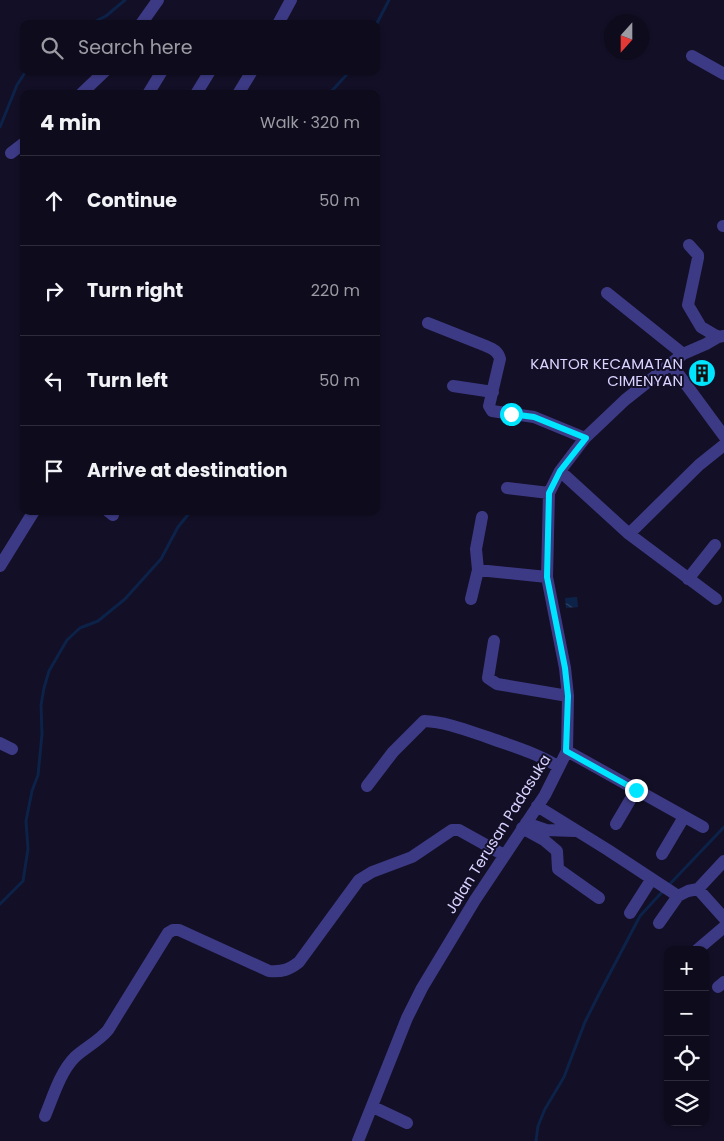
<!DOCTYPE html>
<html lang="en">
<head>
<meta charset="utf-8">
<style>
	:root { --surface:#0e0b1c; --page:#1c1929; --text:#f1f3f6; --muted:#9b9ba3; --line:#2e2b3b }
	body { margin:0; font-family:Poppins,sans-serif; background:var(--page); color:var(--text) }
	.controls { position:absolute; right:15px; bottom:15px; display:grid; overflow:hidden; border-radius:10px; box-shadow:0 1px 4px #0004 }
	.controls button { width:45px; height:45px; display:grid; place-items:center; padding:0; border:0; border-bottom:1px solid var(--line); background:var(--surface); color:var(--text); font:25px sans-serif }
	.compass { position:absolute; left:604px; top:15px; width:45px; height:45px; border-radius:50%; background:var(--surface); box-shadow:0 1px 4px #0004; rotate:201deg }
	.stop { position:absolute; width:15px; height:15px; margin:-11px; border:4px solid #00e5ff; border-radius:50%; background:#fff }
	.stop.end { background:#00e5ff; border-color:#fff; box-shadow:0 1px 5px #0008 }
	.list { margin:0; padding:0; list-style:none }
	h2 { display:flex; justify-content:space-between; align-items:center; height:65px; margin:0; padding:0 20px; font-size:21px }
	h2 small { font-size:16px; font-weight:400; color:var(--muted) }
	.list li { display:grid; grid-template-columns:32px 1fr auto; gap:15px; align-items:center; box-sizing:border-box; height:90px; padding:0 20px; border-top:1px solid var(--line) }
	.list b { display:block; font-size:19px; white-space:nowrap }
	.list em { font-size:16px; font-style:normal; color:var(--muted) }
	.icon { flex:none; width:28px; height:28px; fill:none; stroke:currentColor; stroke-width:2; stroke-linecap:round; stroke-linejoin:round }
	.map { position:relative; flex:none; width:724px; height:1141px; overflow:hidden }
	.search { position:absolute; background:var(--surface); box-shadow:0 1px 4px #0004; left:20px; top:20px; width:360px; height:55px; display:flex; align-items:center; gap:12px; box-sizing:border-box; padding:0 18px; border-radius:10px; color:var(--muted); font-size:19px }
	.panel { position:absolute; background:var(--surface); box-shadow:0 1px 4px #0004; left:20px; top:90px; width:360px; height:425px; border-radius:10px }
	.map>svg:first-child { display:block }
	.water { fill:url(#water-waves) }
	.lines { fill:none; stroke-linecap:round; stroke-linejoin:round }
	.stream { stroke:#0c2248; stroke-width:3 }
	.minor { stroke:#3d3a85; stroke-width:12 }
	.route { stroke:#00e5ff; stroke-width:6 }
	.labels { text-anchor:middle; stroke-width:4; stroke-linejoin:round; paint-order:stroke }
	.poi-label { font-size:15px; fill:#d9d4ff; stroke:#130f26; text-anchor:end }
	.street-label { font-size:15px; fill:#d9d4ff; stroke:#130f26 }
</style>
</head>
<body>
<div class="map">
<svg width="724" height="1141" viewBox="0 0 724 1141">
	<defs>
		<pattern id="water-waves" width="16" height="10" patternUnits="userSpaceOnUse" patternTransform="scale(1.25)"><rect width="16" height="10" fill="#0c2248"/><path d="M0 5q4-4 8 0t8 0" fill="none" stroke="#2f4163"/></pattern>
	</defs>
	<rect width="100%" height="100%" fill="#130f26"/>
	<!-- water -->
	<path class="water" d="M577,597l1,10 -12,1 -1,-10z"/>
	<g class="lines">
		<!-- stream -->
		<path class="stream" d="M90,24l16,-8 19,-16
			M376,25l13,-25
			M329,94l21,-23
			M0,127l17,-42 9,-14
			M668,886l56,-59
			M0,904l23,-23 5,-32 -2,-28 6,-30 6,-16 4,-41 -1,-29 3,-17 5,-17 18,-31 13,-12 18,-7 27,-22 36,-40 17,-32 13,-16
			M536,1141l2,-15 7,-17 19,-32 21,-55 13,-26 42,-80 23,-25"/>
		<!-- minor -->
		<path class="minor" d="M141,24l17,-24
			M278,24l13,-24
			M692,56l32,18
			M81,94l24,-23
			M148,94l14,-23
			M196,94l14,-23
			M238,94l14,-23
			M11,153l13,-10
			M723,226h1
			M689,245l9,10v3l-10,47 13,22 17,10
			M607,293l76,61
			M428,323l58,23c7,3 12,5 14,13l-11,47 3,5 42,6 51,21
			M671,364l53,72
			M453,386l40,6
			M560,471l69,63 87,65
			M507,488l42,5
			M108,511l5,4
			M482,517l-6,32 2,21 69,7
			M629,534l70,-69 25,-20
			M0,566l34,-55
			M688,579l27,-34
			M471,599l7,-29
			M494,641l-6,37 9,6 71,12
			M0,743l12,6
			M567,751l136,76
			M367,786l26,-34 31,-31c22,1 42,9 63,16 25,9 50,16 72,30
			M537,806l71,44 70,46 10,-5 10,-2
			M526,823l20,7 29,1
			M616,824l20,-34
			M522,828l22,12 13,11 1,18 41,29
			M662,854l22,-37
			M724,861l-26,28 26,29
			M630,913l21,-33
			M659,923l19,-27
			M697,950l27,-23
			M718,987l6,-5
			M373,1107l34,16
			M45,1116c8,-19 15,-44 30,-59 11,-10 24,-16 33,-27l60,-97 5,-3h6l90,41c13,1 20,-1 30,-9l60,-82 13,-8 40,-15 40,-27h7l45,25
			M358,1141l49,-123 15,-30 53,-88 70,-105 22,-44 1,-55 -3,-28 -18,-91 2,-84 11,-22 25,-33 40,-38 58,-46 23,-10 12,-7 6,-1"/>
	</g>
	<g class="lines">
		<!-- route -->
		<path class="route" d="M511,414l23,3 52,21 -26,33 -11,22 -2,84 18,91 3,28 -2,55 70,39"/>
	</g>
	<!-- icons -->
	<defs>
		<g id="building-disc" transform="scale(1.4375)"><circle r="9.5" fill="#00e5ff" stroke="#130f26"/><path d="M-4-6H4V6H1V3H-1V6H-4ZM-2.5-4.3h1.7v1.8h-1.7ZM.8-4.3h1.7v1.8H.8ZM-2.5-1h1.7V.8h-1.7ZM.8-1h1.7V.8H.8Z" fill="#111"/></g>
	</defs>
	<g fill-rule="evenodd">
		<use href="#building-disc" x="702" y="373"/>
	</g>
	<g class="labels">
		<!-- poi labels -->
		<g class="poi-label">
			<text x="683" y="369">KANTOR KECAMATAN<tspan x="683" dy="17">CIMENYAN</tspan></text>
		</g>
		<!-- street labels -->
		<g class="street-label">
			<text transform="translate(498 834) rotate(-58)" y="5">Jalan Terusan Padasuka</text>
		</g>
	</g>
</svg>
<div class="controls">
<button>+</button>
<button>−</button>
<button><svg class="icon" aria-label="locate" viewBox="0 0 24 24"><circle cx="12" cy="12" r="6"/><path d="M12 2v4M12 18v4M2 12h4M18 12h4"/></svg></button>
<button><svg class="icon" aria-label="layers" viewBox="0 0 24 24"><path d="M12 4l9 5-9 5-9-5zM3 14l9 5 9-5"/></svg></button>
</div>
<svg class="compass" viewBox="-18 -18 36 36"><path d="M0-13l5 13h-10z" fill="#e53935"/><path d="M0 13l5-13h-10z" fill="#9b9ba3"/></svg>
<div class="stop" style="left:511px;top:414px"></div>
<div class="stop end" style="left:636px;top:790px"></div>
<div class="search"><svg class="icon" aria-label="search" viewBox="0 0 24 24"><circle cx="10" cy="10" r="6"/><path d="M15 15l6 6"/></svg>Search here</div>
<section class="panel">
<h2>4 min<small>Walk · 320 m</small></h2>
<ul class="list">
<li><svg class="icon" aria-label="ahead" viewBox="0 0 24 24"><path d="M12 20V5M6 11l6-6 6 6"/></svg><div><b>Continue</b></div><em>50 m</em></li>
<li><svg class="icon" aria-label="right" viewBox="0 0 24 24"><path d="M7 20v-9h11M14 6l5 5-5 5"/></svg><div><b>Turn right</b></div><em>220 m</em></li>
<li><svg class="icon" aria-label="left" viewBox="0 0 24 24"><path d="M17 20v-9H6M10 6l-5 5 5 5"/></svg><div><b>Turn left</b></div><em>50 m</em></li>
<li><svg class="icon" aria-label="arrive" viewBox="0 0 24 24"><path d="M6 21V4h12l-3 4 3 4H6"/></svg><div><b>Arrive at destination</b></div></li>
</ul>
</section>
</div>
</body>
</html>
